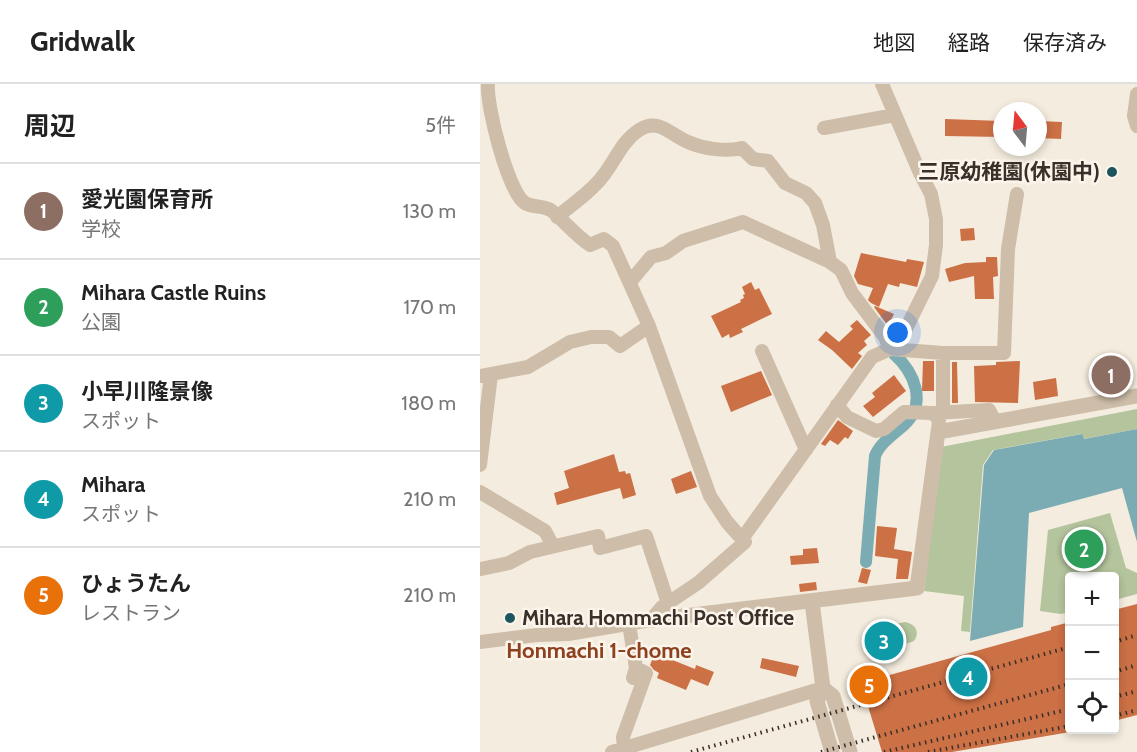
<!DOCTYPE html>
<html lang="ja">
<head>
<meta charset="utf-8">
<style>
	:root { --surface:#fff; --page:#f6f6f6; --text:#222; --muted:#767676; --line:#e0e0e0; --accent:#b45309 }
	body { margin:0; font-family:Cabin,"Noto Sans JP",sans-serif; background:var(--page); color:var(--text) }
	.controls { position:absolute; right:18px; bottom:18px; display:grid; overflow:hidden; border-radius:6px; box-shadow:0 3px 9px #0003 }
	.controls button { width:54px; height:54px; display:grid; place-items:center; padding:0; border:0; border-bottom:2px solid var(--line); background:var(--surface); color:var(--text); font:30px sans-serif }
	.compass { position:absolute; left:513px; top:18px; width:54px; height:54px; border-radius:50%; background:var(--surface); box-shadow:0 3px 9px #0003; rotate:344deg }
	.you { position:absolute; left:418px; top:249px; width:21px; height:21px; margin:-15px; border:4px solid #fff; border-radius:50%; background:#1a73e8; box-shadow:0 0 0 9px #1a73e833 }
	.badge { display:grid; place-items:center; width:39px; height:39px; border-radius:50%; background:var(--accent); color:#fff; font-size:20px; font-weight:700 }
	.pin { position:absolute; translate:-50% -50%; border:3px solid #fff; box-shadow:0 2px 6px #0006 }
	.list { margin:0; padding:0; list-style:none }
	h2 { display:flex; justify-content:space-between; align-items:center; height:78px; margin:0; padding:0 24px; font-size:26px }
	h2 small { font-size:20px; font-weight:400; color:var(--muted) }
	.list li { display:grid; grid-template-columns:39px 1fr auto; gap:18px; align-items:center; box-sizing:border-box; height:96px; padding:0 24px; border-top:2px solid var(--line) }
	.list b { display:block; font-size:22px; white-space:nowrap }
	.list p { margin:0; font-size:20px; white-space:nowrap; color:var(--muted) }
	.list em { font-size:20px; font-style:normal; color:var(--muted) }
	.icon { flex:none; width:33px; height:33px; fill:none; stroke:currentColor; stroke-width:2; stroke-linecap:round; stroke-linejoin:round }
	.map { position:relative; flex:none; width:657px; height:668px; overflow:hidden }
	header { display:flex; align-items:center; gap:36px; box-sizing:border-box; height:84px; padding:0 30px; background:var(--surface); border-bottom:2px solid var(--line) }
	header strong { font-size:28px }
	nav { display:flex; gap:33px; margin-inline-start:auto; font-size:21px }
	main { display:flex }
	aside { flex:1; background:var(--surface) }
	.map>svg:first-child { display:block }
	.green { fill:#b4c49d }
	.water { fill:#7cacb3 }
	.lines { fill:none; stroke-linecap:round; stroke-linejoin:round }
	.canal { stroke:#7cacb3; stroke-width:12 }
	.building { fill:#cc7045 }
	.minor { stroke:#cdbda9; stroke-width:14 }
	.tertiary { stroke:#cdbda9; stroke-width:15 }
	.rail { stroke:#3a3029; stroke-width:4; stroke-dasharray:1.5 4.5; stroke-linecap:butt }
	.poi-dot { fill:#1c555e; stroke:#fbf5ec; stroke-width:2 }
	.labels { text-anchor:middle; stroke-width:5; stroke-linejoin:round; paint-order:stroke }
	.poi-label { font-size:21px; font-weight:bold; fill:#3a3029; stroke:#fbf5ec; text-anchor:end }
	.neighbourhood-label { font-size:22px; font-weight:bold; fill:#8e411e; stroke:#fbf5ec }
</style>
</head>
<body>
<header>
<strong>Gridwalk</strong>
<nav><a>地図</a><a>経路</a><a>保存済み</a></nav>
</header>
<main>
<aside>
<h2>周辺<small>5件</small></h2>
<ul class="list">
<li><span class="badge" style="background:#8d6e63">1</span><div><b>愛光園保育所</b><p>学校</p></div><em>130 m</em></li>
<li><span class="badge" style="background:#2e9e5b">2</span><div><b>Mihara Castle Ruins</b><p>公園</p></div><em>170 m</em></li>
<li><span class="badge" style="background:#0f9aa8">3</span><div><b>小早川隆景像</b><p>スポット</p></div><em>180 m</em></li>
<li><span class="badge" style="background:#0f9aa8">4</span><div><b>Mihara</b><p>スポット</p></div><em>210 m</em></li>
<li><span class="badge" style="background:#e8710a">5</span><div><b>ひょうたん</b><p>レストラン</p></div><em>210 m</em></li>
</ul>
</aside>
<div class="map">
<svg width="657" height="668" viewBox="0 0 657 668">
	<rect width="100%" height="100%" fill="#f4ecde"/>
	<!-- green -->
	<path class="green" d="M657,325v20l-54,10 -2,-5 -88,16 -10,15 -13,167 -9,-1 3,-35 -40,-5 17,-144z
		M630,429l16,55 11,5v21l-22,6 -1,-24h-44l-1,36 -8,2 -21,-3 8,-81z
		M425,538c11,2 15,10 9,19l-28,10 -11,-4 -3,-9 5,-10z"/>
	<!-- water -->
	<path class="water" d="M657,345v113l-15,-54 -93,25 -6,114 -53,14 14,-176 10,-15 88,-16 2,5z"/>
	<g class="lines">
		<!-- canal -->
		<path class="canal" d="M386,478l9,-106c5,-13 19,-22 29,-31 24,-22 10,-53 -10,-71l-1,-11"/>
	</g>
	<!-- building -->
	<path class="building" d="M465,35l57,2v16l-57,-1z
		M558,37l24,1 -1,17 -23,-1z
		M494,144l1,12 -14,1 -1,-12z
		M381,169l45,9 1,-3 17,3 -7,25 -17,-4 -1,4 -11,-3 -9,23 -8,-4 -3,-3 5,-12 -15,-4 -4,-8z
		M506,173h11l1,19 -5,1 1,22h-19l-1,-23 -25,6 -4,-13 20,-6 21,-1z
		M271,198l4,8 4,-2 13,26 -31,15 2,3 -13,6 -1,-4 -7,4 -11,-22 30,-14 -1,-2 4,-2 -1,-3 2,-1 -3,-7z
		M395,222l19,8 -6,12 -14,-19z
		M377,236l14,15 -7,6 3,4 -9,8 4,3 -10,13 -20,-19 -14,-10 8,-9 13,11 14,-13 -3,-3z
		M443,277h11v30h-12z
		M540,277l-2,42 -43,-1 -1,-36 22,-1v-3z
		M472,278h5l1,41h-6z
		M281,287l11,24 -41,17 -10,-26z
		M414,291l12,16 -33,26 -10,-11 12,-9 -3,-4z
		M576,294l2,18 -23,4 -2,-18z
		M358,336l15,11 -5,8 -3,-2 -7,8 -8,-5 -5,6 -4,-2z
		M134,370l5,18 6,-1 1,3 4,-1 6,22 -13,4 -3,-11 -63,17 -3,-12 15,-5 -5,-17z
		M211,387l6,16 -21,7 -5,-15z
		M397,442l20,2 -3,21 18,3 -4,27h-12l2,-20 -23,-3z
		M337,464l2,15 -28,2 -1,-9 13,-1v-6z
		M382,484l9,2 -4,14 -9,-2z
		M336,498l1,8 -17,2 -1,-8z
		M657,520v111l-23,6v-111z
		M590,538v110l-118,20h-70l-21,-69 190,-53v-3z
		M176,566l15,7 -1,2 25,10 1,-4 18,7 -6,14 -17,-7 -5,11 -29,-12 2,-5 -5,-3 -4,-5z
		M282,574l37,8 -3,11 -36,-9z"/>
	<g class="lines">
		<!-- minor -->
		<path class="minor" d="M8,0c-2,21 20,108 37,119 8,5 19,2 27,8 13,11 23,24 38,34l14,-6 9,7 36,80 61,170 17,26 15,17
			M657,10l-3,22 3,10
			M344,44l71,-13
			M77,133c13,-11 28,-21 39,-33 17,-16 23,-41 43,-54 20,-13 31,5 49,12 16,7 38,10 54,6l11,11 15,2 17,22 21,10 9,10 8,22 7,37
			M150,198l21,-25 15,-4 17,-12 60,-19 87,40 11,8 11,23 33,44 5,12
			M410,265l53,4h61l4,-104 9,-55
			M282,267l44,99
			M463,269v59
			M0,292l48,-9 42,-25 21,-5h18l11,9 29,-20
			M357,321l10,12 29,14 8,-2 20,-17 28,1 7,6 -1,13
			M452,329l57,-3 6,12
			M0,381l11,-90
			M0,408l65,39 8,15
			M1,485l28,-6 21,-11 68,-16 2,12 46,-12 22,67
			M149,540l7,44 -3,10
			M0,558l57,-7 31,-1 83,-14 11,-13 36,-24 47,-41 -3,-3 130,-182 18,-8 10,-8 32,-65 4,-31v-26l-5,-25 -11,-21 -38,-89
			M144,664l-1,-11 23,-64 -10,-5
			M132,668l211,-64"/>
		<!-- tertiary -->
		<path class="tertiary" d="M332,518l11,86 -6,13 15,51
			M171,536l266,-32 21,-156 199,-36
			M343,604l10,8 17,56"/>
		<!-- rail -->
		<path class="rail" d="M634,558l23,-7
			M634,588l23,-7
			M634,613l23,-6
			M634,632l23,-6
			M211,668l379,-105
			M341,668l249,-68
			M404,668l186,-43
			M448,668l142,-26"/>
	</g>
	<!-- markers -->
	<g class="poi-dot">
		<circle cx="632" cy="88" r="6"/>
		<circle cx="30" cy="534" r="6"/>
	</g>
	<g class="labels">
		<!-- poi labels -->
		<g class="poi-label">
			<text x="620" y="95">三原幼稚園(休園中)</text>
			<text x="42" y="541" text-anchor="start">Mihara Hommachi Post Office</text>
		</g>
		<!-- neighbourhood labels -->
		<g class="neighbourhood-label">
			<text x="119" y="574">Honmachi 1-chome</text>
		</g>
	</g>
</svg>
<div class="controls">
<button>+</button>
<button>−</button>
<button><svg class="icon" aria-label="locate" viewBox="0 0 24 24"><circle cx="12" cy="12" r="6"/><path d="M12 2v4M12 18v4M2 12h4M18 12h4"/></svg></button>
</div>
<svg class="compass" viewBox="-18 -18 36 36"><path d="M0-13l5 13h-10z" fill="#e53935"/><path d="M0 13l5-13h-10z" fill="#767676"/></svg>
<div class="you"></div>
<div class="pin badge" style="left:631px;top:291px;background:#8d6e63">1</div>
<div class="pin badge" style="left:604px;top:465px;background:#2e9e5b">2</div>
<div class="pin badge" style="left:404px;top:557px;background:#0f9aa8">3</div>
<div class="pin badge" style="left:488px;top:593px;background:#0f9aa8">4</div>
<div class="pin badge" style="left:389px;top:601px;background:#e8710a">5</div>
</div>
</main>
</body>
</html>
